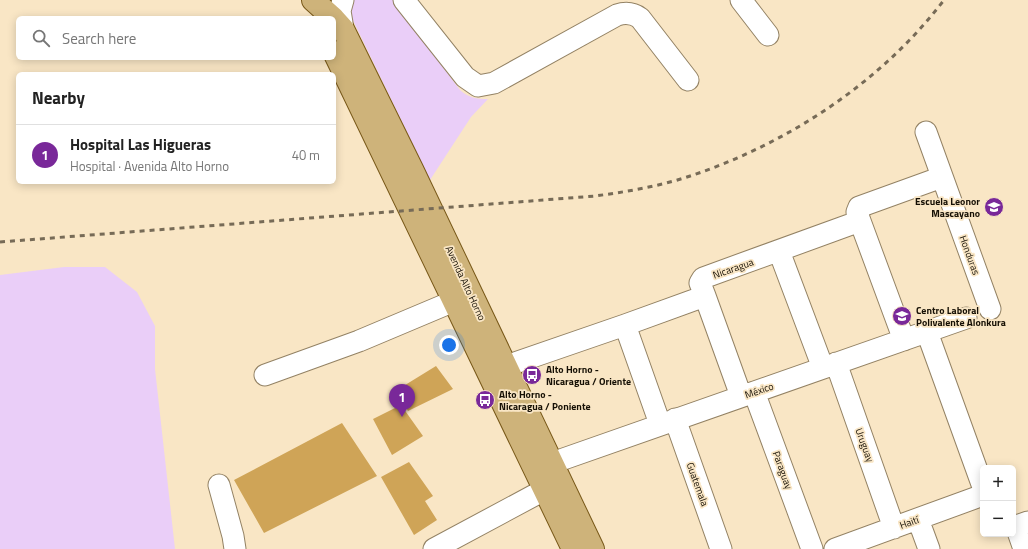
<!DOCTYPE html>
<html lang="en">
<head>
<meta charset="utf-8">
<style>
	:root { --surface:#fff; --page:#f6f6f6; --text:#222; --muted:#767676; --line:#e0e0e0; --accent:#792899 }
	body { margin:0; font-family:"Titillium Web",sans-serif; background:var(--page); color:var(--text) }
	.controls { position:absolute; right:12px; bottom:12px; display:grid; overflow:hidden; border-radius:6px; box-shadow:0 2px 10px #0003 }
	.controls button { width:36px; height:36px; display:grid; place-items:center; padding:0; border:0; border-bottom:1px solid var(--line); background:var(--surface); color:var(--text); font:20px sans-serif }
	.you { position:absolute; left:449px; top:345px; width:14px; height:14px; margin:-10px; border:3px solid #fff; border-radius:50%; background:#1a73e8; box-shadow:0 0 0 6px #1a73e833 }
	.badge { display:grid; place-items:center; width:26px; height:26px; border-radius:50%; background:var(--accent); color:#fff; font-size:13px; font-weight:700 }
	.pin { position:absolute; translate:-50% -33px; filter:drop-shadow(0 1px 2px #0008) }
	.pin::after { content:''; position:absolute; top:21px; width:14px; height:12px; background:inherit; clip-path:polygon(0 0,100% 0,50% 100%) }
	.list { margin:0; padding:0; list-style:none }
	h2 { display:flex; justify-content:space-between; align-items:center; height:52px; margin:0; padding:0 16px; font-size:17px }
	h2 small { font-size:13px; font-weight:400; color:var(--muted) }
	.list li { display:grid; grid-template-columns:26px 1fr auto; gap:12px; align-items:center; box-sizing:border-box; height:60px; padding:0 16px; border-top:1px solid var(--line) }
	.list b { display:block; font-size:15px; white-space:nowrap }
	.list p { margin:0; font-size:13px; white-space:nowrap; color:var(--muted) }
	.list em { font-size:13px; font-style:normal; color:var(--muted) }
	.icon { flex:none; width:22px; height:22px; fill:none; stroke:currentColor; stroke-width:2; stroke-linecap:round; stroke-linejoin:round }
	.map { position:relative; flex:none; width:1028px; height:549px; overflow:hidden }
	.search { position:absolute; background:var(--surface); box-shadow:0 2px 10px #0003; left:16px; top:16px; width:320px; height:44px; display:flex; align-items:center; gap:10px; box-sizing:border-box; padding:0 14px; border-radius:6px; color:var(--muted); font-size:15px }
	.panel { position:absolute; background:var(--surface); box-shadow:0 2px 10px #0003; left:16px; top:72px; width:320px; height:112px; border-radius:6px }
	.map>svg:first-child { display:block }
	.green { fill:#eacef8 }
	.building { fill:#cfa457 }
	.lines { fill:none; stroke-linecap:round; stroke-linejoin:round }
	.minor-casing { stroke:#938264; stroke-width:23 }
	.major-casing { stroke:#785818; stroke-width:24 }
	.minor { stroke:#fff; stroke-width:21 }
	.major { stroke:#ceb37a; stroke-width:22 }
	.rail { stroke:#776b57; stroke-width:3; stroke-dasharray:5 5; stroke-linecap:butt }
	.labels { text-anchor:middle; stroke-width:3.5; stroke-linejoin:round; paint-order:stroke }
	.poi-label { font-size:10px; font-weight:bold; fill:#150f04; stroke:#f9e6c5; text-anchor:start }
	.street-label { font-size:10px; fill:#150f04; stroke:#f9e6c5 }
</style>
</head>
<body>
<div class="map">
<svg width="1028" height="549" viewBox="0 0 1028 549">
	<rect width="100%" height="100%" fill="#f9e6c5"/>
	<!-- green -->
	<path class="green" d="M339,0h54l67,90c9,8 16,9 28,9l-17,18 -41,63 -83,-172z
		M64,267h41l32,25 18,34v43l20,180h-175v-274z"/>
	<!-- building -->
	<path class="building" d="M436,366l17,23 -45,22 -11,-21z
		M401,405l22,31 -31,19 -19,-36z
		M342,423l35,53 -113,57 -30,-53z
		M409,462l24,34 -8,5 12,19 -23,15 -33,-58z"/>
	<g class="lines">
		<!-- minor casing -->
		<g class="minor-casing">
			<path id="minor" d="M404,0l61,77 13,9 16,-3 123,-68c9,-3 16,-2 23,3l48,62
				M741,0l27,35
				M343,29l-3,-18 3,-11
				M926,132l64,177
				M860,221l44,119
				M779,251l44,117
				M705,296l36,100
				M625,325l35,99
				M927,332l56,155
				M836,363l58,165
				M506,366l119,-41 80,-29 -5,-13 3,-5 157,-57 -3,-9 2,-5 83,-30
				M265,375l94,-34 95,-40
				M754,392l58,157
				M675,419l46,130
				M552,463l414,-145
				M219,485l14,51 2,13
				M918,519l11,30
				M434,549l110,-59
				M835,549l148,-54
				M1024,549l-8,-23 12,-4"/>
		</g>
		<!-- major casing -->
		<g class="major-casing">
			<path id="major" d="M313,0l20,18
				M334,19l9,10 69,140 181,380
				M334,52l239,497"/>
		</g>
		<!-- minor -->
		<use href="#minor" class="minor"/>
		<!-- major -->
		<use href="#major" class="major"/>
		<!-- rail -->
		<path class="rail" d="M0,242l595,-46c30,-4 60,-9 89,-18 100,-32 196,-94 260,-178"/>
	</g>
	<!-- icons -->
	<defs>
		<g id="school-disc" transform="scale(1)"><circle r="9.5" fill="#792899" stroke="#f9e6c5"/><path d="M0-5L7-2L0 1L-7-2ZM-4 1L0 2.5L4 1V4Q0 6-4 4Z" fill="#fff"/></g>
		<g id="bus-disc" transform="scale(1)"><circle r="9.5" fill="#792899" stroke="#f9e6c5"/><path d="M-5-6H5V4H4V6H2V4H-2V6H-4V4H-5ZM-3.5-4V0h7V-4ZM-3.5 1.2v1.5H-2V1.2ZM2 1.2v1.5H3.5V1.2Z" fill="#fff"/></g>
	</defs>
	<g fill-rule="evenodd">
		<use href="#school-disc" x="994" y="207"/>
		<use href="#school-disc" x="902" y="316"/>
		<use href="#bus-disc" x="532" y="375"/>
		<use href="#bus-disc" x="485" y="400"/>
	</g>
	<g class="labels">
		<!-- poi labels -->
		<g class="poi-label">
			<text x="980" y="205" text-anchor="end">Escuela Leonor<tspan x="980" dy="12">Mascayano</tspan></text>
			<text x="916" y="314">Centro Laboral<tspan x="916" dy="12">Polivalente Alonkura</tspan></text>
			<text x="546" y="373">Alto Horno -<tspan x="546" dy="12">Nicaragua / Oriente</tspan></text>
			<text x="499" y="398">Alto Horno -<tspan x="499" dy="12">Nicaragua / Poniente</tspan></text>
		</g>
		<!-- street labels -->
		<g class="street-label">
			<text transform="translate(970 255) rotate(70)" y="4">Honduras</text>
			<text transform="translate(733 268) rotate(-19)" y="4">Nicaragua</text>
			<text transform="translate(466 283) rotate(65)" y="4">Avenida Alto Horno</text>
			<text transform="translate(759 390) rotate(-19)" y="4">México</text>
			<text transform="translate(865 445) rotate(70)" y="4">Uruguay</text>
			<text transform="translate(783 470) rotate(70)" y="4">Paraguay</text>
			<text transform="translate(698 484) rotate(70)" y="4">Guatemala</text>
			<text transform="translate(909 522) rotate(-20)" y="4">Haití</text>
		</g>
	</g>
</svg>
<div class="controls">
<button>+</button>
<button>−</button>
</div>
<div class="you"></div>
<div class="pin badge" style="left:402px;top:417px">1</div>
<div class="search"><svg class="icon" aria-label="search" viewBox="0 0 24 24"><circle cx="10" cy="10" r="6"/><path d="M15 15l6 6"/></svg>Search here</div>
<section class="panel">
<h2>Nearby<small></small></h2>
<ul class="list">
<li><span class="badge">1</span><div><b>Hospital Las Higueras</b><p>Hospital · Avenida Alto Horno</p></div><em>40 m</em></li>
</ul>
</section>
</div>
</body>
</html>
